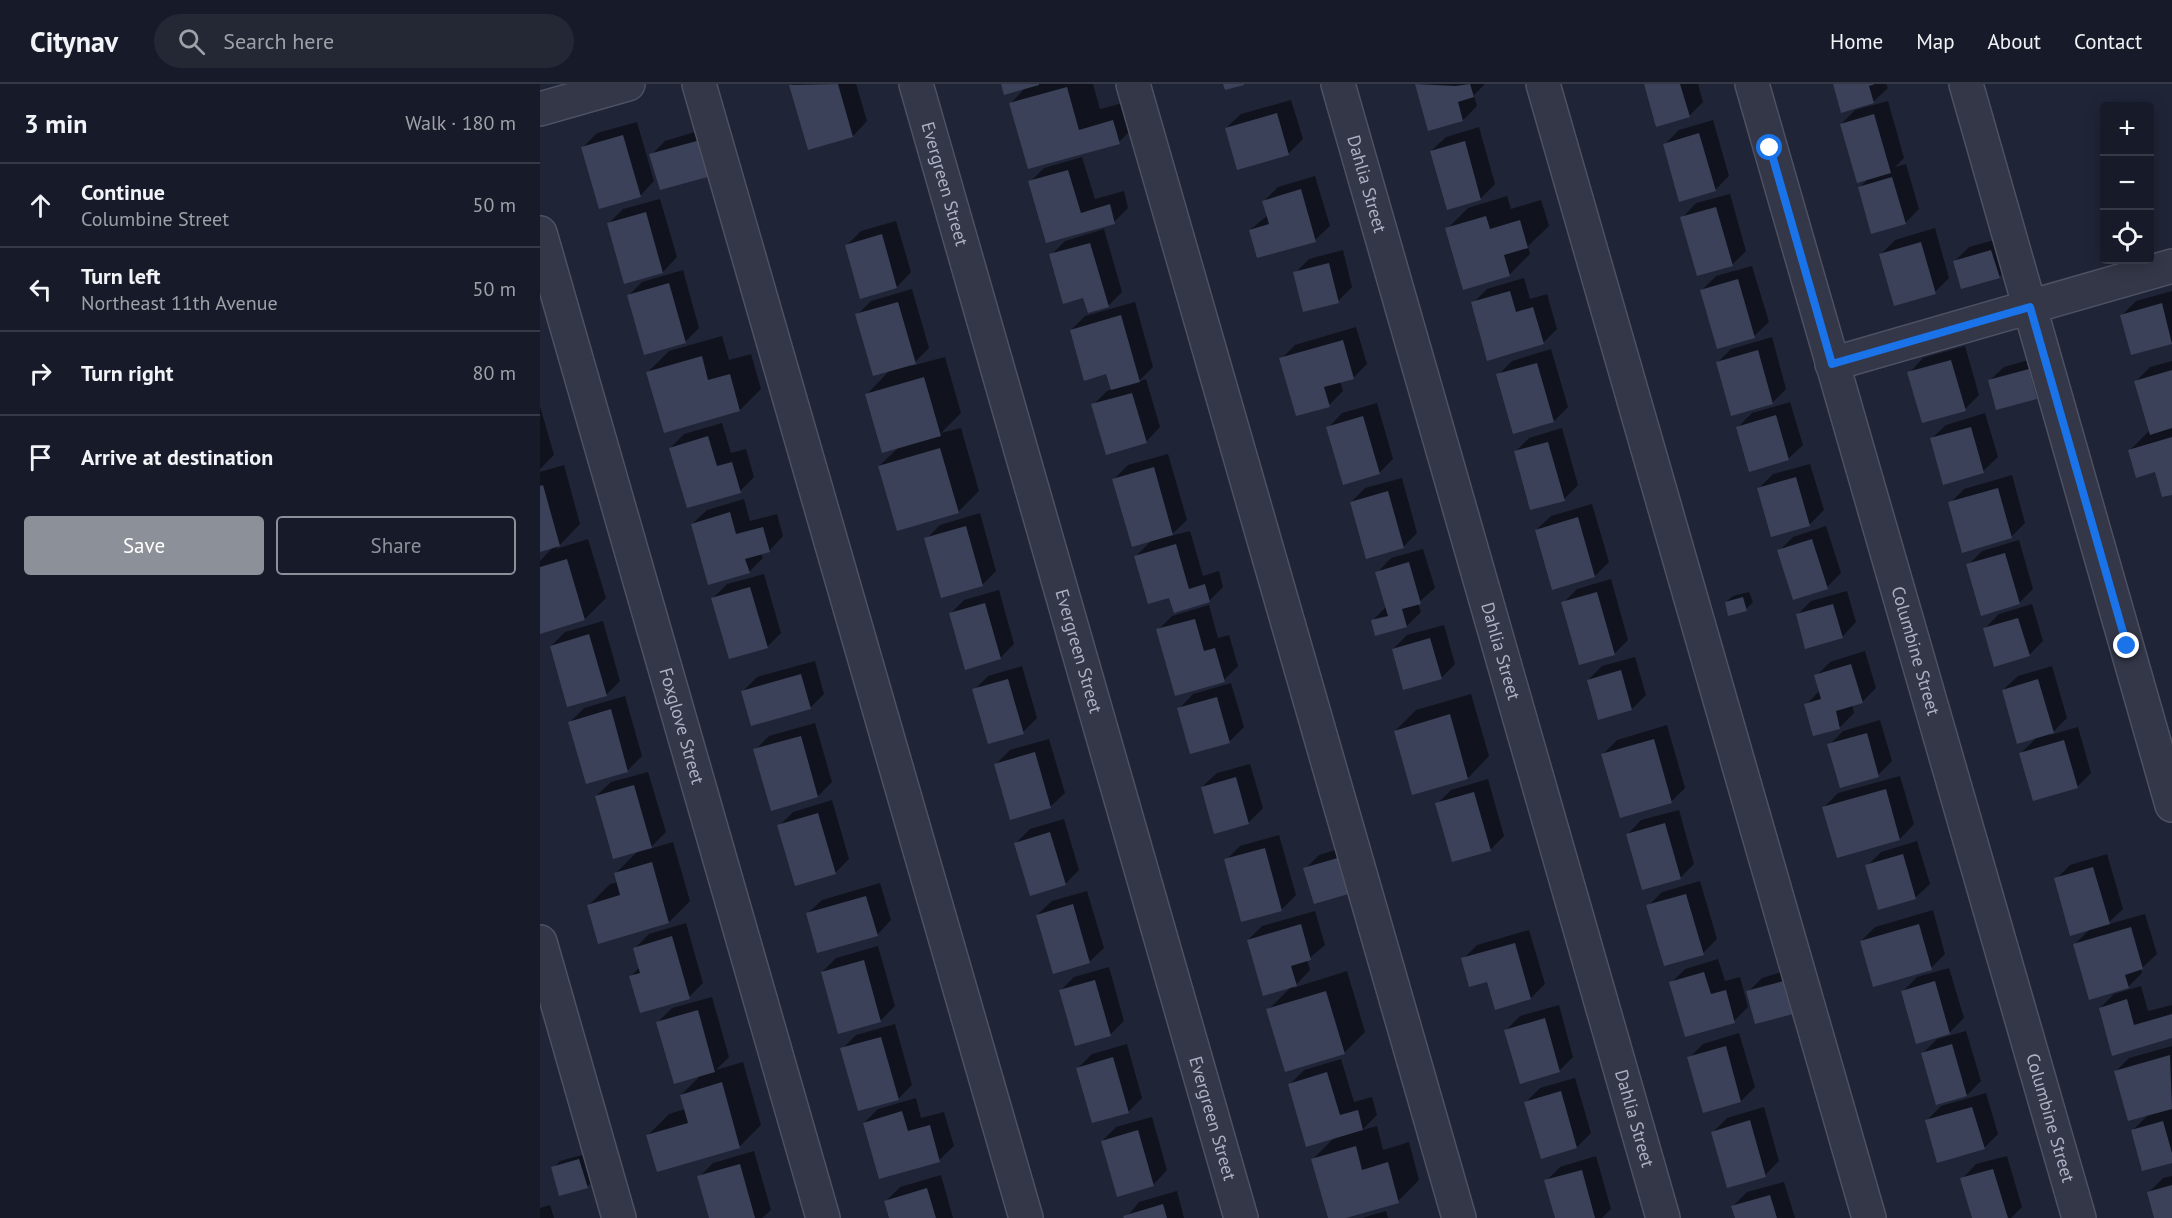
<!DOCTYPE html>
<html lang="en">
<head>
<meta charset="utf-8">
<style>
	:root { --surface:#171b29; --page:#242835; --text:#f1f3f6; --muted:#9ea1a8; --line:#363946; --accent:#8c9099 }
	body { margin:0; font-family:"PT Sans",sans-serif; background:var(--page); color:var(--text) }
	.controls { position:absolute; right:18px; top:18px; display:grid; overflow:hidden; border-radius:6px; box-shadow:0 3px 15px #0003 }
	.controls button { width:54px; height:54px; display:grid; place-items:center; padding:0; border:0; border-bottom:2px solid var(--line); background:var(--surface); color:var(--text); font:30px sans-serif }
	.stop { position:absolute; width:18px; height:18px; margin:-14px; border:4px solid #1a73e8; border-radius:50%; background:#fff }
	.stop.end { background:#1a73e8; border-color:#fff; box-shadow:0 2px 6px #0008 }
	.list { margin:0; padding:0; list-style:none }
	h2 { display:flex; justify-content:space-between; align-items:center; height:78px; margin:0; padding:0 24px; font-size:26px }
	h2 small { font-size:20px; font-weight:400; color:var(--muted) }
	.list li { display:grid; grid-template-columns:39px 1fr auto; gap:18px; align-items:center; box-sizing:border-box; height:84px; padding:0 24px; border-top:2px solid var(--line) }
	.list b { display:block; font-size:22px; white-space:nowrap }
	.list p { margin:0; font-size:20px; white-space:nowrap; color:var(--muted) }
	.list em { font-size:20px; font-style:normal; color:var(--muted) }
	.actions { display:flex; gap:12px; padding:18px 24px }
	.actions a { flex:1; padding:14px 0; border:2px solid var(--accent); border-radius:6px; text-align:center; font-size:21px; color:var(--accent) }
	.actions .main { background:var(--accent); color:#fff }
	.icon { flex:none; width:33px; height:33px; fill:none; stroke:currentColor; stroke-width:2; stroke-linecap:round; stroke-linejoin:round }
	.map { position:relative; flex:none; width:1632px; height:1134px; overflow:hidden }
	header { display:flex; align-items:center; gap:36px; box-sizing:border-box; height:84px; padding:0 30px; background:var(--surface); border-bottom:2px solid var(--line) }
	header strong { font-size:28px }
	nav { display:flex; gap:33px; margin-inline-start:auto; font-size:21px }
	.search { width:420px; height:54px; background:var(--page); display:flex; align-items:center; gap:15px; box-sizing:border-box; padding:0 21px; border-radius:33px; color:var(--muted); font-size:22px }
	main { display:flex }
	aside { flex:1; background:var(--surface) }
	.map>svg:first-child { display:block }
	.shadow { fill:#0007 }
	.building { fill:#3b4158 }
	.lines { fill:none; stroke-linecap:round; stroke-linejoin:round }
	.minor-casing { stroke:#4d5163; stroke-width:36 }
	.minor { stroke:#333748; stroke-width:33 }
	.route { stroke:#1a73e8; stroke-width:8 }
	.labels { text-anchor:middle; stroke-width:6; stroke-linejoin:round; paint-order:stroke }
	.street-label { font-size:18px; fill:#adb1c5; stroke:#181c2c }
</style>
</head>
<body>
<header>
<strong>Citynav</strong>
<div class="search"><svg class="icon" aria-label="search" viewBox="0 0 24 24"><circle cx="10" cy="10" r="6"/><path d="M15 15l6 6"/></svg>Search here</div>
<nav><a>Home</a><a>Map</a><a>About</a><a>Contact</a></nav>
</header>
<main>
<aside>
<h2>3 min<small>Walk · 180 m</small></h2>
<ul class="list">
<li><svg class="icon" aria-label="ahead" viewBox="0 0 24 24"><path d="M12 20V5M6 11l6-6 6 6"/></svg><div><b>Continue</b><p>Columbine Street</p></div><em>50 m</em></li>
<li><svg class="icon" aria-label="left" viewBox="0 0 24 24"><path d="M17 20v-9H6M10 6l-5 5 5 5"/></svg><div><b>Turn left</b><p>Northeast 11th Avenue</p></div><em>50 m</em></li>
<li><svg class="icon" aria-label="right" viewBox="0 0 24 24"><path d="M7 20v-9h11M14 6l5 5-5 5"/></svg><div><b>Turn right</b></div><em>80 m</em></li>
<li><svg class="icon" aria-label="arrive" viewBox="0 0 24 24"><path d="M6 21V4h12l-3 4 3 4H6"/></svg><div><b>Arrive at destination</b></div></li>
</ul>
<div class="actions"><a class="main">Save</a><a>Share</a></div>
</aside>
<div class="map">
<svg width="1632" height="1134" viewBox="0 0 1632 1134">
	<rect width="100%" height="100%" fill="#1f2437"/>
	<!-- shadow -->
	<path class="shadow" d="M252,0h64l11,37 -14,15z
		M463,0h90l7,25 34,-9 6,21 -21,21 -90,25 -18,-64 16,-17z
		M876,0h69l-11,11 3,11 -14,14 -34,9z
		M1105,0h53l5,18 -14,14z
		M1294,0h52l2,4 -15,14z
		M751,16l12,39 -14,14 -63,-25 15,-14z
		M1348,17l16,57 -9,9 11,-3 13,45 -14,14 -46,-35 10,-10 -28,-54 14,-14z
		M1173,36l16,56 -14,14 -50,-46 14,-14z
		M97,38l17,59 -14,15 -57,-49 14,-14z
		M178,41l-4,48 -63,-18 14,-14z
		M939,43l16,57 -14,14 -33,10 -17,-57 15,-14z
		M542,73l13,42 29,-8 4,17 -14,14 -67,20 -17,-60 14,-14z
		M775,92l15,50 -15,14 -65,-10 18,-15 -4,-14 14,-14z
		M1190,110l16,57 -14,14 -50,-47 14,-15z
		M967,112l4,13 30,-9 8,26 -21,20 2,8 -21,21 -62,-46 21,-21z
		M120,115l17,58 -14,15 -37,10 -17,-59 14,-14z
		M356,137l15,51 -14,15 -36,10 -14,-52 14,-14z
		M1395,144l14,50 -14,14 -54,-38 14,-14z
		M564,145l18,63 -14,14 -57,-51 14,-14z
		M1465,153l8,26 -14,14 -44,-16 14,-14z
		M803,166l9,37 -14,14 -43,-28 14,-14z
		M1212,182l17,56 -15,14 -52,-46 14,-14z
		M143,186l16,58 -14,14 -57,-46 14,-14z
		M984,194l6,21 17,-5 10,35 -14,14 -70,-40 14,-14z
		M372,205l17,59 -18,18 34,-9 16,56 -20,20 20,-5 18,63 -21,21 -79,-46 21,-20 -33,-52 24,-25 -34,-54 14,-14z
		M1632,207v51l-39,11 -11,-38 14,-14z
		M595,218l18,65 -15,15 8,-3 14,48 -14,15 -53,-37 14,-14 5,-2 -5,-17 -36,-42 14,-14z
		M816,243l11,37 -14,14 -13,3 3,10 -14,14 -48,-46 14,-14z
		M182,252l7,24 22,-6 10,35 -21,21 -92,-38 21,-21z
		M1232,253l14,52 -14,14 -55,-40 14,-14z
		M1425,262l14,49 -14,14 -56,-36 14,-15z
		M1011,265l17,58 -14,14 -56,-46 14,-14z
		M1503,272l8,27 -15,14 -47,-16 15,-14z
		M1632,277v132l-16,-23 -26,-20 20,-20 -14,-49 14,-14z
		M1250,318l13,43 -15,14 -50,-32 14,-14z
		M837,319l16,56 -14,14 -51,-45 14,-15z
		M0,322l14,49 -14,14z
		M1445,329l13,44 -15,14 -52,-32 15,-14z
		M182,339l9,30 15,-4 8,28 -14,14 -70,-43 14,-14z
		M1022,344l16,57 -14,14 -49,-47 14,-14z
		M628,370l19,66 -17,16 20,-5 13,45 16,-5 4,16 -14,14 -39,-5 -34,-40 17,-17 -39,-60 14,-14z
		M1270,380l14,46 -14,14 -38,11 -13,-47 14,-14z
		M24,381l16,59 -24,25 32,-10 18,59 -21,21 -45,13v-71l14,-15 -14,5v-79z
		M1472,391l13,48 -14,14 -61,-34 14,-14z
		M862,394l15,55 -14,14 -52,-45 14,-14z
		M204,415l6,22 27,-7 6,22 -14,15 -8,2 2,5 -14,14 -57,-48 15,-14z
		M1052,420l17,58 -14,14 -59,-46 15,-14z
		M440,429l16,58 -14,14 -56,-46 14,-14z
		M1286,442l15,47 -14,14 -48,-36 14,-14z
		M1479,456l14,49 -14,14 -51,-38 14,-14z
		M883,465l12,39 -17,15 3,9 -14,14 -35,-5 15,-15 -10,-33 14,-15z
		M224,490l17,59 -14,14 -54,-49 14,-14z
		M1071,495l17,61 -14,14 -51,-51 14,-14z
		M459,506l15,54 -14,14 -50,-44 14,-14z
		M1307,507l9,31 -14,15 -45,-22 14,-14z
		M1209,508l4,10 -7,7 -20,-7 7,-6z
		M1492,520l11,37 -14,14 -44,-27 14,-14z
		M669,521l9,33 11,-3 9,31 -14,14 -66,-50 14,-14z
		M63,537l17,60 -14,14 -55,-49 14,-14z
		M904,541l11,39 -14,14 -48,-29 14,-14z
		M1325,567l11,37 -14,14 -10,3 2,8 -14,14 -25,7 -9,-29 14,-15 -4,-14 14,-14z
		M1095,573l11,38 -14,14 -44,-29 14,-14z
		M275,577l9,33 -14,14 -67,-17 14,-14z
		M482,582l15,52 -14,14 -49,-42 14,-14z
		M1512,582l15,52 -17,17 28,-8 13,46 -14,14 -56,-34 17,-17 -35,-46 15,-14z
		M691,599l13,44 -14,14 -51,-32 14,-15z
		M931,610l18,62 -21,22 -73,-47 21,-21z
		M85,612l17,60 -14,14 -41,12 -17,-60 14,-14z
		M1340,636l12,41 -14,14 -49,-30 14,-14z
		M275,639l17,59 -14,14 -63,-46 14,-14z
		M1127,641l18,63 -14,14 -68,-48 14,-14z
		M509,655l16,54 -15,14 -55,-42 15,-15z
		M710,680l13,44 -14,14 -34,10 -13,-45 15,-14z
		M108,688l18,60 -17,17 24,-7 17,59 -21,21 -80,-17 21,-21 8,-2 -3,-8 24,-24 -43,-54 15,-14z
		M1360,692l14,48 -14,15 -62,17 -14,-49 14,-14z
		M948,695l16,57 -14,14 -53,-46 14,-14z
		M292,716l17,59 -14,14 -56,-47 14,-14z
		M1139,726l15,54 -14,14 -53,-43 14,-15z
		M524,735l15,51 -14,14 -49,-41 14,-14z
		M739,751l17,60 -15,15 -55,-50 14,-14z
		M1377,757l13,43 -15,14 -48,-32 14,-14z
		M815,760l10,34 -60,-9 14,-14z
		M1567,770l16,55 -17,16 39,-11 12,40 -16,15 1,4 -14,14 -54,-42 17,-17 -35,-49 14,-14z
		M1160,797l17,58 -14,14 -55,-47 14,-14z
		M340,799l11,37 -14,15 -70,-21 15,-14z
		M547,807l17,57 -15,14 -52,-47 15,-14z
		M1393,826l12,44 -14,14 -70,-27 14,-14z
		M775,827l10,34 -18,15 3,10 -17,18 54,-17 18,61 -21,21 -76,-43 24,-24 -44,-46 14,-14z
		M146,839l17,60 -14,14 -58,-21 9,-9 -5,-19 14,-14z
		M989,846l16,54 -14,14 -35,10 -8,-28 -25,-21 14,-14z
		M338,862l17,60 -14,14 -42,12 -17,-60 14,-14z
		M1178,875l7,22 15,-4 8,30 -14,14 -63,-38 14,-14z
		M1261,882l-45,57 -8,-31 14,-14z
		M569,883l15,54 -14,14 -50,-44 14,-14z
		M1409,884l15,50 -14,14 -33,10 -14,-51 14,-14z
		M1601,902l7,25 24,-6v32l-59,17 -13,-46 14,-14z
		M172,913l17,60 -13,13 27,-8 18,63 -21,21 -92,-11 21,-21 16,-5 -4,-14 20,-20 -43,-53 14,-14z
		M1019,921l14,52 -14,14 -53,-41 14,-14z
		M355,940l17,61 -14,14 -56,-50 14,-14z
		M1426,947l15,50 -14,14 -44,-42 14,-14z
		M1199,949l16,54 -14,14 -37,10 -15,-53 14,-14z
		M587,960l15,54 -14,14 -50,-44 14,-14z
		M1632,962v115l-40,-30 18,-18 -35,-41 14,-14z
		M801,975l13,43 18,-5 5,18 -15,15 15,-4 6,24 26,-8 10,38 -21,21 -58,17h-10l-17,-59 22,-22 -45,-53 14,-14z
		M1035,994l16,55 -14,14 -51,-45 14,-14z
		M1446,1009l12,41 -14,14 -57,-28 14,-14z
		M376,1014l5,20 23,-6 10,34 -15,14 -75,-37 14,-14z
		M1224,1023l15,54 -14,14 -52,-43 14,-14z
		M612,1033l15,53 -14,15 -51,-44 14,-14z
		M214,1067l17,59 -9,8h-51l-12,-41 14,-14z
		M46,1070l8,26 -7,7 -34,-19 7,-7z
		M1056,1072l15,53 -9,9h-46l-10,-37 14,-14z
		M1467,1072l15,51 -11,11h-38l-11,-39 14,-15z
		M401,1091l12,43h-62l-5,-17 14,-14z
		M1632,1092v42h-16l-7,-26 14,-14z
		M1244,1098l11,36h-59l-3,-12 14,-14z
		M637,1107l7,27h-58l13,-16z
		M10,1121l4,13h-14v-10z
		M846,1127l2,7h-26z"/>
	<!-- building -->
	<path class="building" d="M298,0l15,53 -45,13 -19,-65z
		M461,0h38v1l-35,10z
		M683,0h21v1l-19,5z
		M875,0l40,2 15,-2 4,13 -16,5 5,19 -35,10z
		M1104,0h36l10,33 -34,10z
		M1293,0h42l-6,2 5,17 -33,10z
		M527,3l12,43 34,-10 7,24 -92,25 -19,-66z
		M737,29l12,42 -52,15 -12,-42z
		M1334,30l17,59 -34,10 -17,-59z
		M1159,49l17,58 -37,11 -16,-58z
		M83,51l18,62 -42,12 -18,-62z
		M164,55l11,36 -55,15 -11,-36z
		M925,57l16,59 -34,10 -17,-59z
		M528,86l13,43 29,-9 5,20 -69,19 -18,-62z
		M1352,93l14,47 -35,10 -13,-47z
		M761,105l15,53 -59,16 -8,-28 20,-6 -7,-23z
		M1176,123l17,59 -36,10 -17,-59z
		M106,128l17,61 -39,11 -17,-61z
		M946,132l4,13 30,-9 8,28 -24,7 6,21 -47,14 -18,-62z
		M342,150l15,54 -37,11 -15,-54z
		M1381,158l15,52 -42,12 -15,-52z
		M550,159l19,64 -21,6 -5,-15 -20,6 -14,-50z
		M1451,166l9,28 -39,11 -8,-28z
		M789,179l10,40 -36,9 -10,-40z
		M1198,195l17,59 -38,11 -17,-59z
		M129,199l17,60 -42,12 -17,-60z
		M970,207l6,21 17,-5 11,37 -57,17 -16,-59z
		M358,218l18,62 -43,12 -18,-62z
		M1622,219l10,41 -41,11 -11,-40z
		M581,231l19,67 -29,8 -5,-16 -22,7 -14,-51z
		M803,256l11,39 -30,8 6,20 -34,9 -17,-58z
		M1218,266l15,54 -42,12 -15,-54z
		M162,272l6,24 22,-6 10,37 -76,22 -18,-61z
		M1411,276l15,51 -44,12 -15,-51z
		M997,279l17,59 -41,12 -17,-60z
		M1489,285l8,30 -41,11 -8,-30z
		M1632,286v58l-22,7 -16,-54z
		M384,293l17,59 -59,17 -17,-59z
		M592,309l15,50 -41,12 -15,-51z
		M1236,331l13,45 -40,12 -13,-45z
		M823,332l17,58 -37,11 -17,-58z
		M1431,343l13,46 -41,12 -13,-47z
		M168,352l9,30 15,-4 9,31 -54,15 -18,-60z
		M1632,353v58l-10,2 -7,-25 -19,6 -8,-28z
		M1008,358l17,59 -35,9 -16,-59z
		M400,364l19,65 -62,18 -19,-65z
		M614,383l19,68 -41,12 -20,-68z
		M1256,393l14,49 -39,11 -14,-49z
		M3,401l17,61 -20,6v-66z
		M1458,404l14,50 -50,15 -14,-51z
		M848,407l16,57 -38,11 -16,-57z
		M190,428l6,22 27,-7 7,25 -25,7 5,14 -42,12 -17,-61z
		M1038,433l17,60 -43,13 -17,-60z
		M426,442l17,60 -42,12 -17,-60z
		M1272,455l16,50 -35,11 -16,-50z
		M636,460l13,45 16,-5 5,18 -36,11 -5,-15 -21,6 -14,-48z
		M1465,469l15,51 -39,12 -15,-52z
		M27,475l18,61 -45,14v-67z
		M869,478l12,42 -19,5 5,18 -32,9 -4,-16 17,-4 -13,-44z
		M210,503l18,61 -39,11 -18,-61z
		M1057,508l18,63 -36,10 -18,-63z
		M1203,513l4,14 -19,5 -3,-14z
		M445,519l16,56 -36,11 -16,-57z
		M1293,520l10,34 -38,11 -9,-35z
		M1478,534l12,38 -36,11 -11,-39z
		M655,535l9,32 11,-3 10,34 -50,14 -19,-67z
		M49,550l18,62 -40,11 -17,-61z
		M890,554l12,41 -39,11 -11,-41z
		M1311,580l12,39 -27,8 4,18 -27,7 -9,-32 17,-5 -7,-24z
		M1081,586l11,40 -34,10 -11,-40z
		M261,590l10,35 -60,17 -10,-35z
		M468,595l16,55 -36,10 -16,-55z
		M1498,595l16,54 -37,11 -15,-54z
		M677,613l13,46 -40,11 -13,-46z
		M71,625l17,63 -42,12 -18,-62z
		M910,630l18,65 -56,16 -18,-64z
		M1327,649l12,44 -39,11 -13,-44z
		M261,652l17,61 -47,14 -18,-62z
		M1114,655l18,64 -52,15 -19,-64z
		M1524,656l14,48 -45,13 -14,-48z
		M495,668l16,56 -41,12 -16,-56z
		M696,693l13,47 -35,10 -13,-47z
		M94,701l18,63 -39,11 -18,-63z
		M1346,705l14,51 -63,18 -15,-51z
		M934,708l17,59 -39,11 -17,-59z
		M278,729l18,61 -41,12 -18,-61z
		M1125,739l16,56 -39,11 -16,-56z
		M510,748l16,53 -36,11 -16,-53z
		M725,764l17,63 -41,11 -17,-63z
		M1363,770l13,45 -38,11 -13,-45z
		M801,773l11,36 -38,11 -11,-36z
		M112,778l17,61 -71,21 -11,-39 33,-10 -6,-22z
		M1553,783l17,57 -40,12 -16,-58z
		M1146,810l18,61 -40,11 -18,-61z
		M326,812l12,40 -61,17 -11,-40z
		M533,820l17,59 -37,11 -17,-59z
		M761,840l10,36 -20,6 6,20 -34,10 -16,-56z
		M1379,840l13,46 -59,17 -13,-46z
		M1591,843l12,42 -18,6 4,13 -40,12 -16,-56z
		M132,852l18,63 -50,14 -11,-37 11,-3 -7,-25z
		M975,859l16,56 -36,11 -8,-28 -18,5 -8,-29z
		M324,876l17,62 -43,12 -17,-62z
		M1164,888l7,22 15,-4 9,33 -50,14 -16,-55z
		M555,896l16,56 -36,10 -16,-56z
		M1247,896l10,33 -42,11 -9,-33z
		M1395,897l15,53 -34,10 -15,-53z
		M786,907l19,63 -60,18 -19,-63z
		M1587,915l7,26 38,-11v24l-60,18 -13,-48z
		M158,926l17,62 -41,12 -18,-62z
		M1005,934l15,54 -40,12 -16,-54z
		M341,953l18,63 -41,11 -18,-63z
		M1412,960l15,52 -31,9 -15,-52z
		M1186,962l15,56 -38,11 -16,-56z
		M1630,971l2,54 -44,12 -14,-50z
		M573,973l16,56 -37,10 -16,-55z
		M787,988l13,43 18,-5 5,20 -57,17 -18,-63z
		M182,998l18,66 -83,24 -11,-37 42,-12 -8,-28z
		M1021,1007l16,57 -36,11 -17,-57z
		M1432,1023l13,42 -48,14 -12,-43z
		M362,1027l6,20 22,-6 10,37 -61,17 -16,-56z
		M1210,1036l16,57 -39,11 -16,-56z
		M1623,1037l9,32v10l-30,8 -11,-41z
		M598,1046l16,56 -37,11 -16,-56z
		M816,1062l6,24 26,-8 11,41 -53,15h-18l-17,-59z
		M39,1075l9,29 -29,8 -8,-29z
		M200,1080l15,54h-46l-12,-42z
		M1453,1085l15,49h-36l-12,-40z
		M1042,1086l13,48h-40l-11,-38z
		M1632,1101v33h-18l-7,-26z
		M387,1104l9,30h-47l-5,-17z
		M1230,1111l7,23h-42l-4,-12z
		M623,1120l4,14h-43l-1,-2z"/>
	<g class="lines">
		<!-- minor casing -->
		<g class="minor-casing">
			<g id="minor">
				<path d="M159,0l327,1134"/>
				<path id="s1" d="M376,0l325,1134"/>
				<path d="M593,0l326,1134"/>
				<path id="s2" d="M798,0l325,1134"/>
				<path d="M1003,0l326,1134"/>
				<path id="s3" d="M1212,0l327,1134"/>
				<path d="M1426,0l206,721"/>
				<path d="M0,25l88,-25"/>
				<path id="s4" d="M0,149l283,985"/>
				<path d="M1292,280l340,-98"/>
				<path d="M0,858l79,276"/>
			</g>
		</g>
		<!-- minor -->
		<use href="#minor" class="minor"/>
	</g>
	<g class="lines">
		<!-- route -->
		<path class="route" d="M1230,64l62,216 198,-57 97,339"/>
	</g>
	<g class="labels">
		<!-- street labels -->
		<g class="street-label">
			<text dy="6" stroke="none"><textPath href="#s1" startOffset="104">Evergreen Street</textPath></text>
			<text dy="6" stroke="none"><textPath href="#s2" startOffset="104">Dahlia Street</textPath></text>
			<text dy="6" stroke="none"><textPath href="#s1" startOffset="590">Evergreen Street</textPath></text>
			<text dy="6" stroke="none"><textPath href="#s2" startOffset="590">Dahlia Street</textPath></text>
			<text dy="6" stroke="none"><textPath href="#s3" startOffset="590">Columbine Street</textPath></text>
			<text dy="6" stroke="none"><textPath href="#s4" startOffset="513">Foxglove Street</textPath></text>
			<text dy="6" stroke="none"><textPath href="#s1" startOffset="1076">Evergreen Street</textPath></text>
			<text dy="6" stroke="none"><textPath href="#s2" startOffset="1076">Dahlia Street</textPath></text>
			<text dy="6" stroke="none"><textPath href="#s3" startOffset="1076">Columbine Street</textPath></text>
		</g>
	</g>
</svg>
<div class="controls">
<button>+</button>
<button>−</button>
<button><svg class="icon" aria-label="locate" viewBox="0 0 24 24"><circle cx="12" cy="12" r="6"/><path d="M12 2v4M12 18v4M2 12h4M18 12h4"/></svg></button>
</div>
<div class="stop" style="left:1230px;top:64px"></div>
<div class="stop end" style="left:1587px;top:562px"></div>
</div>
</main>
</body>
</html>
